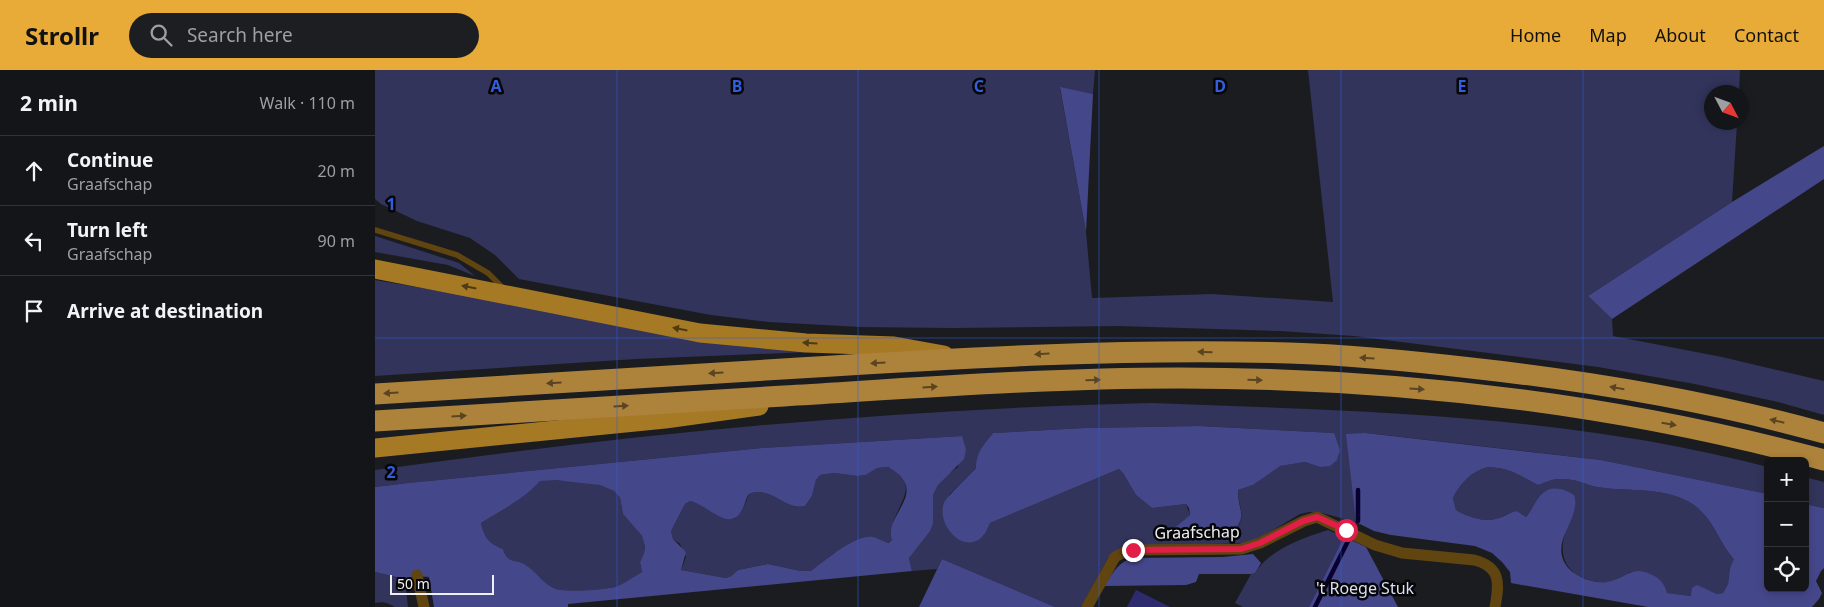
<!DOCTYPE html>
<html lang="en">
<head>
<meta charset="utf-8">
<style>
	:root { --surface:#141518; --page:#1d1e21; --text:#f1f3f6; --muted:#9d9fa2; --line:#333437; --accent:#e9ab38 }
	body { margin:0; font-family:"Noto Sans",sans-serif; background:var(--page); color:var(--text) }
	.controls { position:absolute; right:15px; bottom:15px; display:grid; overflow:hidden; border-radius:8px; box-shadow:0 2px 8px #0003 }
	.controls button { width:45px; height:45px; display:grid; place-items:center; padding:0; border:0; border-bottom:1px solid var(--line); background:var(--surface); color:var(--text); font:25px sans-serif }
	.compass { position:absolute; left:1329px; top:15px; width:45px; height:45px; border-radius:50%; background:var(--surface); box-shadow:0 2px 8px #0003; rotate:131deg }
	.scale { position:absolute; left:15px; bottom:12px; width:104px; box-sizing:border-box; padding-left:5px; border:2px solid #efeff2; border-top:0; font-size:14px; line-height:18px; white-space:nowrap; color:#efeff2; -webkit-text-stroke:4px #060608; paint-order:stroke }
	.stop { position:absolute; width:15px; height:15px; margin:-11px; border:4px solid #e11d48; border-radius:50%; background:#fff }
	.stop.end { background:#e11d48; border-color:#fff; box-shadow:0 1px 5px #0008 }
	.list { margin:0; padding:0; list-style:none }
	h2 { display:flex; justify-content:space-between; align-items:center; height:65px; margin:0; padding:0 20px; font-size:21px }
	h2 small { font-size:16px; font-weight:400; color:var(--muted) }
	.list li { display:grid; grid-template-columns:32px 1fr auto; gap:15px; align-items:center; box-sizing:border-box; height:70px; padding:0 20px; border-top:1px solid var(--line) }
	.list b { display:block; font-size:19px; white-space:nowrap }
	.list p { margin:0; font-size:16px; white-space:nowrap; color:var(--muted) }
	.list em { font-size:16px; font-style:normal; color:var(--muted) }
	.icon { flex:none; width:28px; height:28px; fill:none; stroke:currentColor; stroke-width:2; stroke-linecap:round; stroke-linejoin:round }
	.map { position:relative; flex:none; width:1449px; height:537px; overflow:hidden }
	header { display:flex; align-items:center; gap:30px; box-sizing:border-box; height:70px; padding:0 25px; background:var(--accent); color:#111 }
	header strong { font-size:24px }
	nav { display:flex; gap:28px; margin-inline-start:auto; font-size:18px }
	.search { width:350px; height:45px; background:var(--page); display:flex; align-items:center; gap:12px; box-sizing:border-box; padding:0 18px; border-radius:28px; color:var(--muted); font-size:19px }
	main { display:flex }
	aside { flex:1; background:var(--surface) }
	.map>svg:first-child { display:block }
	.green { fill:#32345b; fill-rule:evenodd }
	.forest { fill:#45478b; fill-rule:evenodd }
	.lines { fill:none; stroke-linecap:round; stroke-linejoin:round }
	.stream { stroke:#08012f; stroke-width:4.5 }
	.building { fill:#2d2b6d }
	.service { stroke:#614510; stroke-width:5.5 }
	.minor { stroke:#614510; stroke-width:11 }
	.trunk { stroke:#a67924; stroke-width:19 }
	.motorway { stroke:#ad833c; stroke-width:21 }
	.oneway { fill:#4e3a15 }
	.oneway2 { fill:#5a4422 }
	.route { stroke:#e11d48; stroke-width:6 }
	.grid { fill:none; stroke:#325edb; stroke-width:1; stroke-opacity:0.55 }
	.labels { text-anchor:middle; stroke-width:5; stroke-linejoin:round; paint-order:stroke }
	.street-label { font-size:16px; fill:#efeff2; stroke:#060608 }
	.park-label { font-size:16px; fill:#dbdef2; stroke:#060608 }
	.grid-label { font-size:16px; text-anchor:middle; font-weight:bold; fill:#325edb; stroke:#060608; stroke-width:5; stroke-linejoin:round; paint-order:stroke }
</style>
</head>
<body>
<header>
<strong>Strollr</strong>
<div class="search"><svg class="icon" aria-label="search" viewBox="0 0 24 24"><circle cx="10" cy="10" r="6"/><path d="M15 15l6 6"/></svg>Search here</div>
<nav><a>Home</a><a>Map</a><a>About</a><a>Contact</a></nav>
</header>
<main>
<aside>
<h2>2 min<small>Walk · 110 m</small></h2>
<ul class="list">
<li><svg class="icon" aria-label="ahead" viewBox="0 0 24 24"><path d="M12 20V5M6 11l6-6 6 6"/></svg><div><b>Continue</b><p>Graafschap</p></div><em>20 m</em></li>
<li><svg class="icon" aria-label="left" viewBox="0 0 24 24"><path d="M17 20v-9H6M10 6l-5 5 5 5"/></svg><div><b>Turn left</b><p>Graafschap</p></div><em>90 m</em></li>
<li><svg class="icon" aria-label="arrive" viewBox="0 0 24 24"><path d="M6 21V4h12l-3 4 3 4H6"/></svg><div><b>Arrive at destination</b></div></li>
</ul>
</aside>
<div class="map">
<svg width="1449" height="537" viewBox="0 0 1449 537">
	<rect width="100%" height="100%" fill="#1b1c20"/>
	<!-- green -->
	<path class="green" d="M0,0h720l-2,24 -33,-6 26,144 6,66 120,-4 121,8 -25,-232h432l-1,22h-28v30l26,1 -5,79 -144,94 24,23 1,17 109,21 102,24v34l-46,-13 -83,-18 -97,-17 -244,-31 -74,-5 -161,-5 -166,2 -93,-1 -91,-5 -58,-7 -192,-36 -24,-24 -25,-17 -53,-17 -36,-17 -6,-5z
		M0,166l84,27 16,13 -27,-11 -73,-13z
		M0,210l194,33 264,38 -197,8 -261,17z
		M777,333c207,8 414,11 616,64v27l-167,-34 -234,-27 -11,89 -34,-9 -13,-1 -9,2 -39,23 -16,6 -115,3 -22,12 -27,49h-26l-113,-48 -5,10 -25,2 -3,-13 23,-52 1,-11 5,-10 8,-10 12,-8 4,-31 -200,12 -354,35 -33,4v-17c257,-36 517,-61 777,-67zM824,356l135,7 -14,34 -15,-5 -26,4 -26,19 -15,5c1,24 10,21 -5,45l-67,1 24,-21 -4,-11 -34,4 -16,-13 -13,-22 -4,-4 -129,54 -7,13 -34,-41 27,-27c-1,-14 8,-24 17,-35l92,-5z
		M513,397c30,17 15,29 6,53 -2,6 -2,13 -2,20l-5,3 -53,10 -23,18h-10l-33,-7 -30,6 -7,6 -5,2 -45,-8 5,-13 -6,-13 -7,-5 -2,-8 14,-27 5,-3 7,1 20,13 17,4 8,-8 7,-17c23,-9 34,17 56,12l7,-10 4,-16 4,-5 14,-2 23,3 9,-1 11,-7z
		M1113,397c23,1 30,8 50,18 7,-3 14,-6 22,-6 14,-1 24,5 37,8 31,5 70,-1 97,18 21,16 24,36 41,54l-5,9 -2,16 -5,9 -6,1 -7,-3 -19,5 -24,-3 -37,-21c-7,4 -14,8 -21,10 -8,1 -16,0 -23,-3 -27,-9 -28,-35 -16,-57l-27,-29 -17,24 -9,-6c-8,1 -12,5 -18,7 -15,5 -31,-1 -43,-8l-3,-12c7,-15 19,-27 35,-31z
		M1430,407l19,5v26l-19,-4z
		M165,410h15l27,2 19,3 13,6 6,7 3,16 19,22 3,9 -1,8 -4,9 2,10c-8,5 -18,12 -27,15 -10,3 -48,5 -59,2 -12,-4 -19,-17 -30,-24 -10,-7 -18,0 -23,-16 -14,-5 -19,-12 -22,-26 21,-13 43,-24 59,-43z
		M953,460l16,7 -35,70h-66l-8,-4 16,-29 4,-1c15,-24 48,-35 73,-43z
		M0,502l30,7 3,28c-3,0 -9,0 -13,0 -8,-4 -11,-6 -20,-4z"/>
	<!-- forest -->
	<path class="forest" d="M685,17l33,7 -7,138z
		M1449,76v33l-212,140 -24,-23 144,-94z
		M824,356l135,7 6,17 -3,10 -7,6 -10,1 -15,-5 -25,4 -27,19 -15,5c0,24 10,20 -5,45l-68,1 25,-21 -1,-7 -3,-4 -34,4 -16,-13 -13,-22 -4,-4 -129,54c-2,4 -4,10 -8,14 -19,18 -46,-13 -38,-34 3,-7 25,-27 32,-35 -1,-14 8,-24 17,-35l92,-5z
		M991,363l235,27 167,34v94h37v-84l19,4v60l-3,3 -5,10 6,12 -3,6 -7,8h-164l-137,-24 -1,-11 -8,-10 -10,-9 -17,-7 -84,-11 -17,-4 -18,-9 -10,-88zM1113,397c23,1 30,8 50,18 8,-3 14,-6 22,-6 14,-1 24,5 37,8 31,5 70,-1 97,18 21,16 24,36 40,54l-4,9 -2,16 -5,9 -6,1 -20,-9 -5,3 -1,8 -24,-3c-3,-10 -7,-15 -17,-19 -19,-9 -25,5 -43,8 -9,1 -19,-1 -26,-5 -6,-3 -12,-7 -15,-12 -14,-21 7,-39 9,-59 1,-3 0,-8 -1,-11 -9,-6 -22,-10 -31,-2 -7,6 -11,17 -17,24l-9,-6c-8,1 -11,5 -18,7 -15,5 -31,-1 -43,-8l-3,-12c7,-15 19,-27 35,-31z
		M587,366l4,14 -2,9 -26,26 -5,10v28l-3,8 -21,27 3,13 -344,33v3h-134l-5,-30 -14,-1 -10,3 -30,-7v-85l33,-4 354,-35zM513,397c44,25 -5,47 4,73l-4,3c-5,-1 -10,-5 -15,-6 -17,-3 -49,24 -62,34h-10l-33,-7 -30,6 -7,6 -5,2 -45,-8 5,-18 -13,-13 -2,-8 14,-27 5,-3c17,3 38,31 51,11 4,-6 4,-13 8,-18 23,-9 34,17 56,12l7,-10 4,-16 4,-5 14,-2 23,3 9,-1 11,-7zM180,410l45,5 14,6 6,7 3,16 19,22 3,10 -1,7 -4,9 2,10c-9,5 -18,12 -27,15 -11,3 -48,5 -59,2 -12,-4 -19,-17 -30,-24 -10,-7 -18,0 -23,-16 -14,-5 -19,-12 -22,-26 21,-13 43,-24 59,-42z
		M969,467l22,10 32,60h-89z
		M878,484l8,9 -6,10 -4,1h-52l-3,8 -10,3 -82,1c8,-12 15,-25 29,-28l90,-1z
		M567,489l113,48h-136z"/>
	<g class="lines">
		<!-- stream -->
		<path class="stream" d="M983,420v31
			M940,537l33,-66"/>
	</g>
	<!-- building -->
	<path class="building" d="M761,520l34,17h-43z"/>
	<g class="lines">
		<!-- service -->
		<path class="service" d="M0,160l82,25 31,18 15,15"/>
		<!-- minor -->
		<path class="minor" d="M42,505l7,32
			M712,537l28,-50 13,-7 113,-1 19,-6 44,-22 13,-4 58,28 27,8 72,7c28,7 25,25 21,47"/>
		<!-- trunk -->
		<path class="trunk" d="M0,199l325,64 106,10 88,3 50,9
			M0,378l290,-29 94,-13"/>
		<!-- motorway -->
		<path class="motorway" d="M0,324c141,-9 283,-17 424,-26 163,-10 326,-20 490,-15 61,2 122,8 182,15 119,13 238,33 353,65
			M0,351c136,-8 273,-17 409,-25 132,-8 264,-18 395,-18 217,0 436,25 645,82"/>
	</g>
	<!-- one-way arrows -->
	<defs><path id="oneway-solid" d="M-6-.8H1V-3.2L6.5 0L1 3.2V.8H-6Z" transform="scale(1.25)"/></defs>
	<g class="oneway">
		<use href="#oneway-solid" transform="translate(94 217) rotate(-169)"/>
		<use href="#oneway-solid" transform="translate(305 259) rotate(-169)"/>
		<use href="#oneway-solid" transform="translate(435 273) rotate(-177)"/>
	</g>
	<g class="oneway2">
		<use href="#oneway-solid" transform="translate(830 282) rotate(-179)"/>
		<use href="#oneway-solid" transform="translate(667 284) rotate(177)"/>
		<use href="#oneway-solid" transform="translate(992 288) rotate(-176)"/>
		<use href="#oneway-solid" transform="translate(503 293) rotate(176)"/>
		<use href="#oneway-solid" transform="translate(341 303) rotate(176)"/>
		<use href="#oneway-solid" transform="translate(718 310) rotate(-2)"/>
		<use href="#oneway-solid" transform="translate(880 310) rotate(1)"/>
		<use href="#oneway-solid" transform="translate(179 313) rotate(176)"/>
		<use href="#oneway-solid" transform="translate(555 317) rotate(-3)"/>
		<use href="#oneway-solid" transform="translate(1242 318) rotate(-170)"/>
		<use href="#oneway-solid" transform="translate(1042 319) rotate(4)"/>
		<use href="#oneway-solid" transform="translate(16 323) rotate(176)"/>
		<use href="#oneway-solid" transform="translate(246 336) rotate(-4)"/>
		<use href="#oneway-solid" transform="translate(84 346) rotate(-3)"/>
		<use href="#oneway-solid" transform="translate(1402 351) rotate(-167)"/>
		<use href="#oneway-solid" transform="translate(1294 354) rotate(10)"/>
	</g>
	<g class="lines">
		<!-- route -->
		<path class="route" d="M758,480l108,-1 19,-6 43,-22 14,-4 29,13"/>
	</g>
	<!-- grid -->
	<path class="grid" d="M242,0v537M483,0v537M724,0v537M966,0v537M1208,0v537M0,268h1449"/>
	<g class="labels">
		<!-- street labels -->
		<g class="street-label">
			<text transform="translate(822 462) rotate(-1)" y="6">Graafschap</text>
		</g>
		<!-- park labels -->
		<g class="park-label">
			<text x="990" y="524">'t Roege Stuk</text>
		</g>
	</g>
	<g class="grid-label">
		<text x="121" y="22">A</text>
		<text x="362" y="22">B</text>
		<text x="604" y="22">C</text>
		<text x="845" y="22">D</text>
		<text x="1087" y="22">E</text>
		<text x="16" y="140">1</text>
		<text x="16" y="408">2</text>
	</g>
</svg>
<div class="controls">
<button>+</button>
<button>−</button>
<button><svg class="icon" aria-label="locate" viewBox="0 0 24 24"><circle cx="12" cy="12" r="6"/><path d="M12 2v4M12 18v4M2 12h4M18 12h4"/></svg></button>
</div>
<svg class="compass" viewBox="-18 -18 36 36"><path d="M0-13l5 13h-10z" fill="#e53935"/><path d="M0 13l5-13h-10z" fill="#9d9fa2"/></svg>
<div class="scale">50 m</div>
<div class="stop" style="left:971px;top:460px"></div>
<div class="stop end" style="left:758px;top:480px"></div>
</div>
</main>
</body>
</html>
